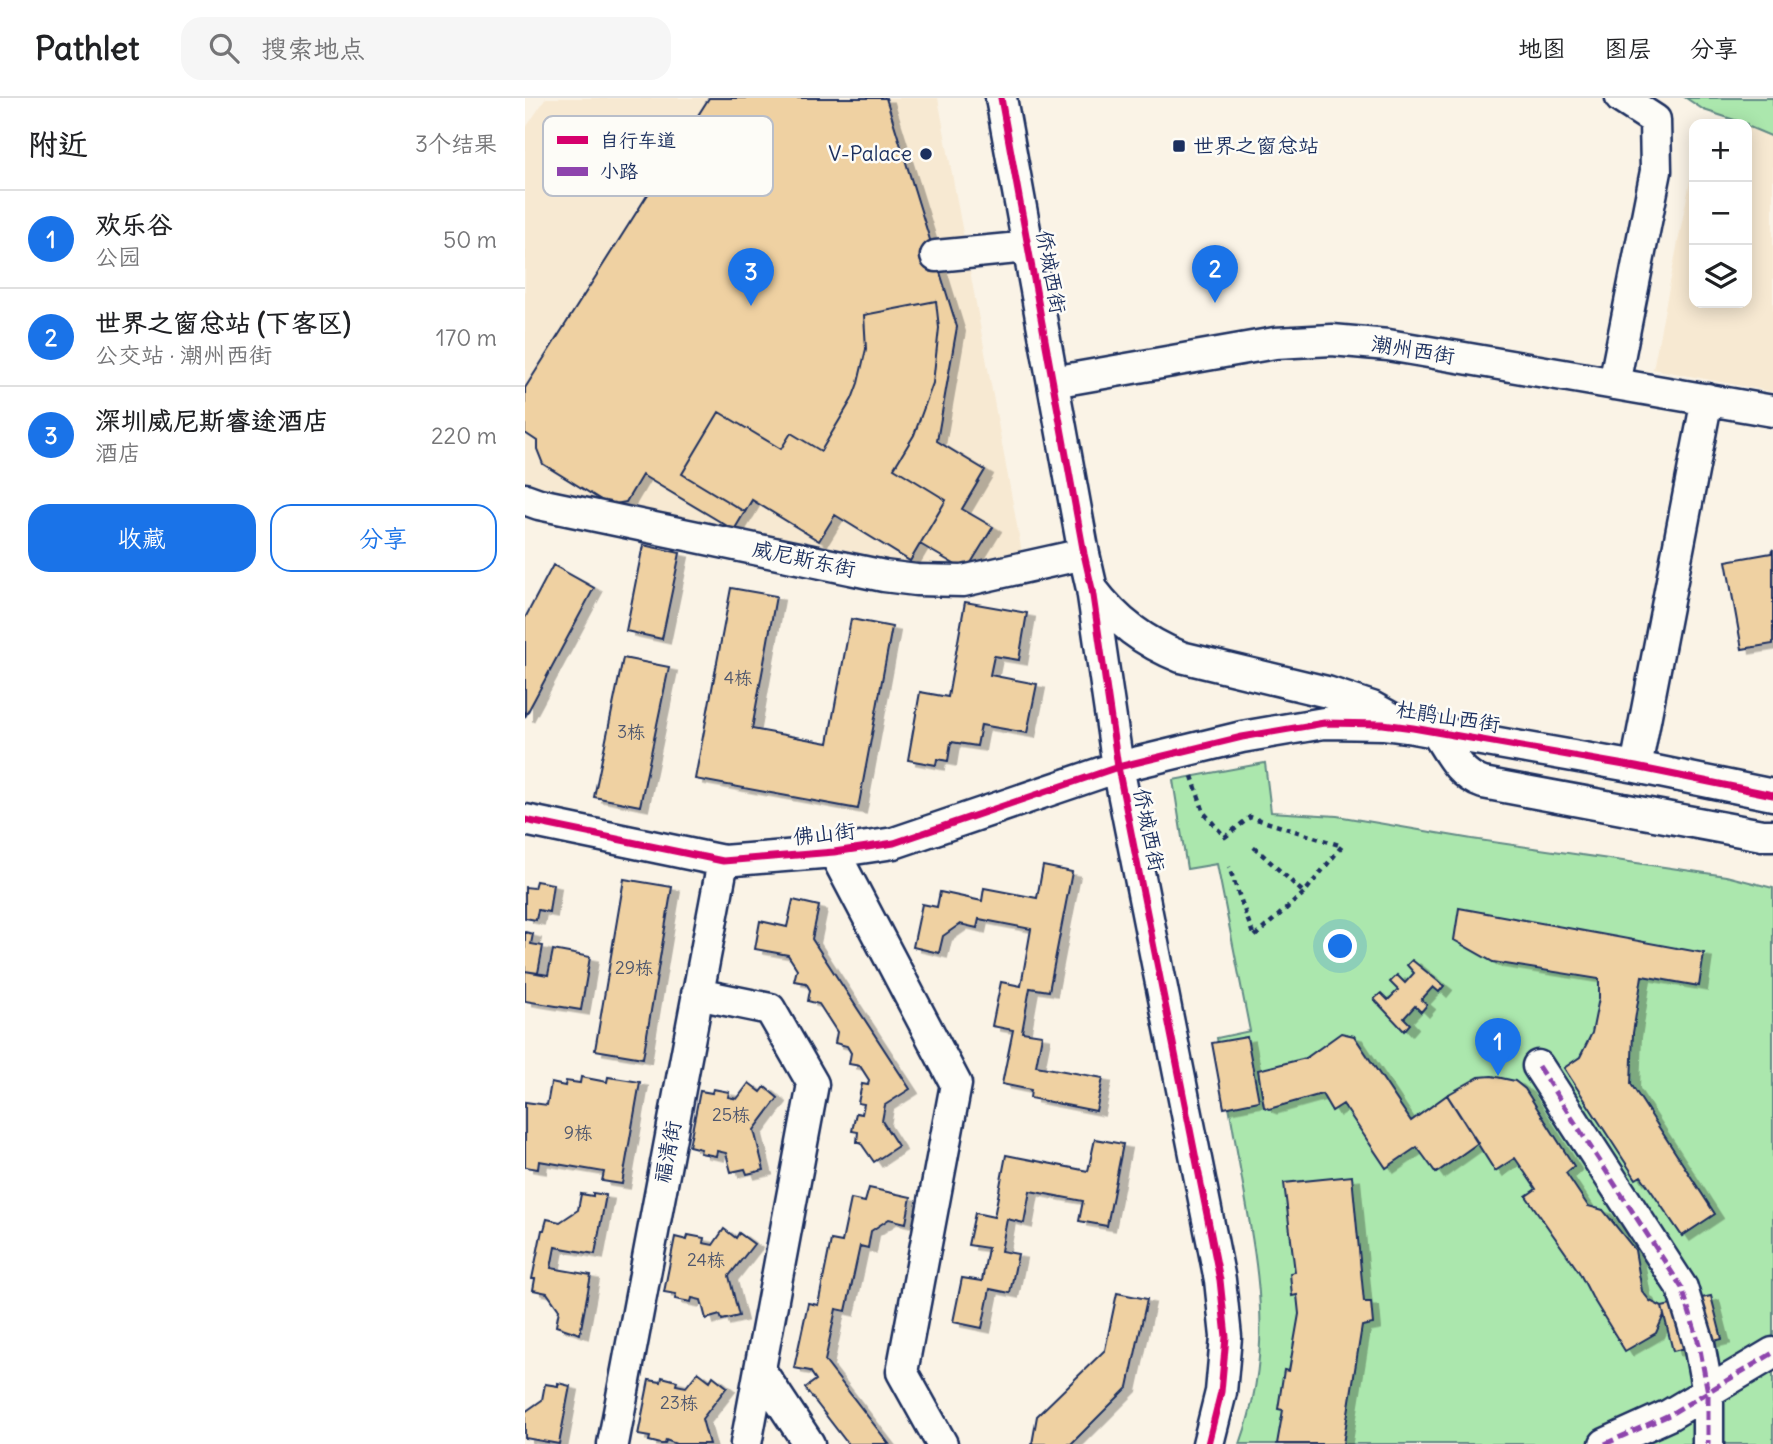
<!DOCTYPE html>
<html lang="zh">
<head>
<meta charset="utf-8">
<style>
	:root { --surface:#fff; --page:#f6f6f6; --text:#202124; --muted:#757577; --line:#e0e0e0; --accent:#1a73e8 }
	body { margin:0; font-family:Delius,"LXGW WenKai TC",sans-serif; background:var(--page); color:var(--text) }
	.controls { position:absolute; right:21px; top:21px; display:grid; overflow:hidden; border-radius:14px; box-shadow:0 4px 18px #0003 }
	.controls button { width:63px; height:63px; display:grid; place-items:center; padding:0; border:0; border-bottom:2px solid var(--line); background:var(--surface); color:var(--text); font:35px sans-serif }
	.you { position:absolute; left:816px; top:849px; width:24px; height:24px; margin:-18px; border:5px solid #fff; border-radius:50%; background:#1a73e8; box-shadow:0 0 0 10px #1a73e833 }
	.badge { display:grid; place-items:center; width:46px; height:46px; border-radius:50%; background:var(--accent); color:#fff; font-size:23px; font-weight:700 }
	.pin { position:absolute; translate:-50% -58px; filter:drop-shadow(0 2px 4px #0008) }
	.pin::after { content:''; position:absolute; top:37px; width:24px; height:21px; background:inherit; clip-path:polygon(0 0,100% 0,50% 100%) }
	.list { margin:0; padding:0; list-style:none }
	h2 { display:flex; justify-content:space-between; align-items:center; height:91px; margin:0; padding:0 28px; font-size:30px }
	h2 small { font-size:23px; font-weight:400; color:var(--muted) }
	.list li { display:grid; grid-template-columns:46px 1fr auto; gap:21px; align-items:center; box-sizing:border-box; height:98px; padding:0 28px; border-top:2px solid var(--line) }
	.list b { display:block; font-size:26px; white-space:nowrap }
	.list p { margin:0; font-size:23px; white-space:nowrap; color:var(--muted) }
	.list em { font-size:23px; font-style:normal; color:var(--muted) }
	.actions { display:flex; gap:14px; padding:21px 28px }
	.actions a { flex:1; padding:16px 0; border:2px solid var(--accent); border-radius:21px; text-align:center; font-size:24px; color:var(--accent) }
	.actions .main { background:var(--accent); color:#fff }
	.icon { flex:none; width:38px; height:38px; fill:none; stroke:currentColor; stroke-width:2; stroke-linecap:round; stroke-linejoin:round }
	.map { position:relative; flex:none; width:1248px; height:1346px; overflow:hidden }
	header { display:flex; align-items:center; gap:42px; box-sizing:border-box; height:98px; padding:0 35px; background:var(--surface); border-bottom:2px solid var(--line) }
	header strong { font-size:33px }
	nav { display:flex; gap:38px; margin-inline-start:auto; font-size:24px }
	.search { width:490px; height:63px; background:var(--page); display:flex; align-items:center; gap:18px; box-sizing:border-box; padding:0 24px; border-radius:21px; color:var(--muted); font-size:26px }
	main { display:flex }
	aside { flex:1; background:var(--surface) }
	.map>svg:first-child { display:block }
	.built { fill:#f7e9d2 }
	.green { fill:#abe7ad; stroke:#638b86; stroke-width:2 }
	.building { fill:#efd1a2; stroke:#1b2f5e; stroke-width:2; filter:url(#shadow) }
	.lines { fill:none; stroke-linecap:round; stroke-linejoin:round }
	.minor-casing { stroke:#1b2f5e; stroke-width:35 }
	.path { stroke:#1b2f5e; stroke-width:4.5; stroke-dasharray:5 5; stroke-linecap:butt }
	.minor { stroke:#fdfcf7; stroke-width:30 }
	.quiet { stroke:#8e44ad; stroke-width:5; stroke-dasharray:10 5; stroke-linecap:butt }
	.cycleway-casing { stroke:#fdfcf7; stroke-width:11 }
	.cycleway { stroke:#d6006c; stroke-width:7 }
	.poi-dot { fill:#1b2f5e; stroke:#fdfcf7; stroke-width:2.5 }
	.labels { text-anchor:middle; stroke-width:5; stroke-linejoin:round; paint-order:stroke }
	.number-label { font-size:18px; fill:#50586f }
	.poi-label { font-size:21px; fill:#1b2f5e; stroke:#fdfcf7; text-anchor:start }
	.street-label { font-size:21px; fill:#1b2f5e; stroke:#fdfcf7 }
	.key { fill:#fdfcf7; stroke:#b9bec9; stroke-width:2 }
	.key-label { font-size:19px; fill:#1b2f5e }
</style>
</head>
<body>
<header>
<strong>Pathlet</strong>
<div class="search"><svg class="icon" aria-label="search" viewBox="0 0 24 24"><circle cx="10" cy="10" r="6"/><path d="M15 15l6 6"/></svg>搜索地点</div>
<nav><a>地图</a><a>图层</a><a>分享</a></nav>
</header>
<main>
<aside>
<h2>附近<small>3个结果</small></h2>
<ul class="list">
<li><span class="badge">1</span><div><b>欢乐谷</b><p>公园</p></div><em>50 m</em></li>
<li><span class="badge">2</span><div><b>世界之窗总站 (下客区)</b><p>公交站 · 潮州西街</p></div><em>170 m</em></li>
<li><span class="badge">3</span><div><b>深圳威尼斯睿途酒店</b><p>酒店</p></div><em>220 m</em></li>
</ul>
<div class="actions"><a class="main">收藏</a><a>分享</a></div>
</aside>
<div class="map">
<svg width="1248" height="1346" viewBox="0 0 1248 1346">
	<defs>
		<filter id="shadow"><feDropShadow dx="8" dy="4.5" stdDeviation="0" flood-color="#0004"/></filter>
	</defs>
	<rect width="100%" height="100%" fill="#faf3e6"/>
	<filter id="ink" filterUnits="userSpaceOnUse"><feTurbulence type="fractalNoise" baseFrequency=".0143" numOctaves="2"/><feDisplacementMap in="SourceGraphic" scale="14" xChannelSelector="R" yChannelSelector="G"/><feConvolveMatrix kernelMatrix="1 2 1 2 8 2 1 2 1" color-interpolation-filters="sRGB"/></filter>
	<g filter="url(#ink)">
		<!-- built -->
		<path class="built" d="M21,0h392l85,460 -73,17 -390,-75 -35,-17v-354z
			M1222,28l26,11v255l-120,-23 41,-208v142h53z"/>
		<!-- green -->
		<path class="green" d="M1161,0h87v39l-26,-11v-2l-43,-14z
			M740,665l6,49 66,4 135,23 254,37 47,12v556h-533c33,-92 20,-165 3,-259 -9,-49 -17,-98 -26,-147l33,-7 -33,-167 -30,5 -14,-89z"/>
		<!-- building -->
		<path class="building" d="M184,0h177l71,229 -20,114 48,29 -23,39 31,18 -27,44 -46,-27 -10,17 -75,-46 -16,26 -67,-41 -18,30 -92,-55 -16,27 -11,2 -9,-1 -63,-39 -6,-15v-8l-12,-8v-45z
			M411,203l3,27 -6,55 -19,52 -20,33 52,32 -36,61 -75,-46 -16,26 -67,-41 -7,12 -63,-38 37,-62 62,37 10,-16 30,18 31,-52 6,-16 8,-34 -2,-34z
			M118,447l37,8 -18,86 -36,-8z
			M1248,451v95l-31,5 -16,-88 45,-8z
			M28,467l41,23 -69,129v-99z
			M206,490l45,8 -24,133 76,14 23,-124 41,8 -34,182 -163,-30z
			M440,504l62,11 -8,47 -25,-4 -4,19 47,9 -10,49 -46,-8 -4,21 -26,-4 -3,19 -11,-2 -1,6 -28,-5 12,-68 28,5z
			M98,560l46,9 -29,139 -46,-9z
			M518,768l29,6 -23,119 -19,-3 -8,44 20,3 -6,31 67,12 -7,33 -66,-13 1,-8 -29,-6 11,-54 -21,-4 9,-44 20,4 10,-57 -52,-10 -2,9 -17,-4 -17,12 -4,17 -26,-6 9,-43 15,3 3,-15 42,9 2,-13 53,10z
			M99,781l48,8 -29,171 -48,-8z
			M11,783l17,3 -4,28 -11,-2 -2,10 -11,-2v-31l9,1z
			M268,802l26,6 -7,33 98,150 -25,16 -3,16 16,25 -24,16 -14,-20h-3l1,-10 -6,-1 4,-18 6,1 2,-10 -6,-1 4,-19 6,1 1,-5 -9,-14 -11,-2 2,-11 -4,-7 -12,-3 2,-11 -18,-28 -11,-3 2,-11 -4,-7 -12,-2 3,-12 -9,-14 -33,-6 5,-28 27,6z
			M934,810l245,45 -5,33 -57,-10 -9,57 -2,51 84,130 -33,22 -41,-60 -5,3 -72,-111 16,-11 12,-24 7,-35v-19l-106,-17 -39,-22z
			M0,834l8,2 -2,10 12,2 -5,27 -13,-2z
			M28,852l37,7 -9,53 -56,-9v-30l23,4z
			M887,862l32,26 -5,6 -6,-5 -12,13 6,5 -6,7 -6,-6 -11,12 6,6 -6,7 -30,-32 7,-6 7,7 10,-10 -8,-8 7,-7 8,8 9,-10 -7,-8z
			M816,935l13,3 57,85 36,-26 31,48 -42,30 -19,-26 -31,21 -43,-64 -11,7 -10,-17 -53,15 -5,-2 -6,-37 48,-12z
			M722,939l12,64 -35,7 -12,-65z
			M967,978l23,5 10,8 49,77 -8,7 22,33 15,4 32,40 7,41 8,10 12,6 2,8 -8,18 -31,18 -33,-54 -13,-25 -53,-76 10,-7 -21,-31 -20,13 -48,-76 32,-18z
			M56,979l26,5 1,-5 32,5 -18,102 -20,-3 2,-9 -65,-11 -1,8 -13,-2v-65l22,3 4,-22 14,3 1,-5 14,2z
			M224,985l12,9 4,-5 13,11 -24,32 10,40 -17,4 -2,-5 -14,3 -5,-19 -9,-2 -1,5 -16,-3 1,-4 -12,-3 11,-55 12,2 1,-4 16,3 -1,5 9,2z
			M570,1041l28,5 -16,82 -28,-5 4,-20 -53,-10 -6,32 -17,-4 -6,32 17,3 -8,39 -20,-4 -8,39 -29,-6 9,-44 20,3 6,-33 -20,-3 7,-32 19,4 12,-62 82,16z
			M827,1078l12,126h7l2,22 -11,2 -19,118h-66l6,-34 -5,-1 6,-39 5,1 10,-57 -2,-19 -5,1 -2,-23 5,-1 -11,-89z
			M344,1090l42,9 -5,26 -17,-4 -18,12 -3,17 -8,-2 -14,65 -10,-2 -11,52 64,83h-41l-43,-56 11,-8 -6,-9 -16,-3 14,-65 10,2 13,-65 11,2 9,-43 14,3z
			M68,1095l13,2 -11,59 -40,-7 -4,21 40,7 -11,59 -24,-8 3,-16 -12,-17 -14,-3 2,-11h-3l10,-49h2l3,-11 13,3 18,-12 3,-16 12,2z
			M199,1131l12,9 3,-5 15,11 -25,32 10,40 -17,4 -2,-5 -14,4 -5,-19 -9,-2 -1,4 -16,-3 1,-5 -12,-2 11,-55 12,3 1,-5 16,3 -1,5 10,2z
			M592,1195l30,6 -19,88 -57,57h-39l5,-28 68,-66z
			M1186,1198l11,43 -49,12 -11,-44z
			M173,1274l12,9 3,-5 14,11 -25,32 7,25h-33l-10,-4 -1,4h-4l-12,-3 1,-4 -12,-2 11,-55 12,2 1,-5 15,4 -1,4 10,2z
			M33,1285l12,3 -11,58 -34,-6v-26l17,-12 3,-16 13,2z"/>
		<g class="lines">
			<!-- minor casing -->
			<g class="minor-casing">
				<path id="minor" d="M476,0l83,456 8,35 26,178 102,513 6,57 -5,55 -13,52
					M411,158l93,-9
					M528,284l222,-39 57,-3 56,5 385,66
					M1089,286l42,-213 -1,-51 -34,-22
					M0,401l14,5 345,72 32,4 47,1 121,-27
					M567,491c25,33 52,53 89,68l146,35 45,15 25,14
					M911,634c13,20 23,43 47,51l279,52h11
					M1111,669l71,-368
					M0,722l198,41 111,-9 60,-9 224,-76 124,-30 82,-14 59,1 30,4 223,39 137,28
					M309,754l122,232 -54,288 40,72
					M172,896l73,15 43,75 -67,360
					M1013,968l144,222 17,56 9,49v51
					M235,1272l49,74
					M88,1346l110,-583
					M1080,1346l64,-29 104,-62"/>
			</g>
			<!-- path -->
			<path class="path" d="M667,678l12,37 21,24 25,-20 92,29 -38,47 -50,44 -25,-70
				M729,749l50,46"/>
			<!-- minor -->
			<use href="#minor" class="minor"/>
			<!-- quiet -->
			<path class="quiet" d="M1013,968l144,222 17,56 9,49v51
				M1080,1346l64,-29 104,-62"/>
			<!-- cycleway casing -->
			<g class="cycleway-casing">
				<path id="cycleway" d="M476,0l83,456 8,35 26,178 102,513 6,57 -5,55 -13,52
					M0,722l198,41 111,-9 60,-9 224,-76 124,-30 82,-14 59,1 30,4 223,39 137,28"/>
			</g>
			<!-- cycleway -->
			<use href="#cycleway" class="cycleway"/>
		</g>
	</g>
	<!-- markers -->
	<g class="poi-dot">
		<rect x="647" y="41" width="14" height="14" rx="3.5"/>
		<circle cx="401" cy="56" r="7"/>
	</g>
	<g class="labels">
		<!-- number labels -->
		<g class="number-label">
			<text x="213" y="586">4栋</text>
			<text x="106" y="640">3栋</text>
			<text x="109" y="876">29栋</text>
			<text x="206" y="1023">25栋</text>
			<text x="53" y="1041">9栋</text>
			<text x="181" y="1168">24栋</text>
			<text x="154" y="1311">23栋</text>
		</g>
		<!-- poi labels -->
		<g class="poi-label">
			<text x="668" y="55">世界之窗总站</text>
			<text x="387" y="63" text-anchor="end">V-Palace</text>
		</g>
		<!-- street labels -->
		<g class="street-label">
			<text transform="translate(526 174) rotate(80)" y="7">侨城西街</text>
			<text transform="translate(888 252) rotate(9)" y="7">潮州西街</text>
			<text transform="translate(279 461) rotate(12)" y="7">威尼斯东街</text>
			<text transform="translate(923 619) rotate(9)" y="7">杜鹃山西街</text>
			<text transform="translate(624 732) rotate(79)" y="7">侨城西街</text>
			<text transform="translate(299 736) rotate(-6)" y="7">佛山街</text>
			<text transform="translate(143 1054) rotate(-79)" y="7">福清街</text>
		</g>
	</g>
	<!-- legend -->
	<rect x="18" y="18" width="230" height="80" rx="10" class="key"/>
	<rect x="32" y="38" width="31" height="8" fill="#d6006c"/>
	<rect x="32" y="69" width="31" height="9" fill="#8e44ad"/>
	<g class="key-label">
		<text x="75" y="49">自行车道</text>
		<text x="75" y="80">小路</text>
	</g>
</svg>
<div class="controls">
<button>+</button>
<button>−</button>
<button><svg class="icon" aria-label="layers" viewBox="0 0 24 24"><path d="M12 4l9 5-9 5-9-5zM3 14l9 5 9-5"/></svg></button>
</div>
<div class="you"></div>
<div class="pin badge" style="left:973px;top:978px">1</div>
<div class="pin badge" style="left:690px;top:205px">2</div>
<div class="pin badge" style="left:226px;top:208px">3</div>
</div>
</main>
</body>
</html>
